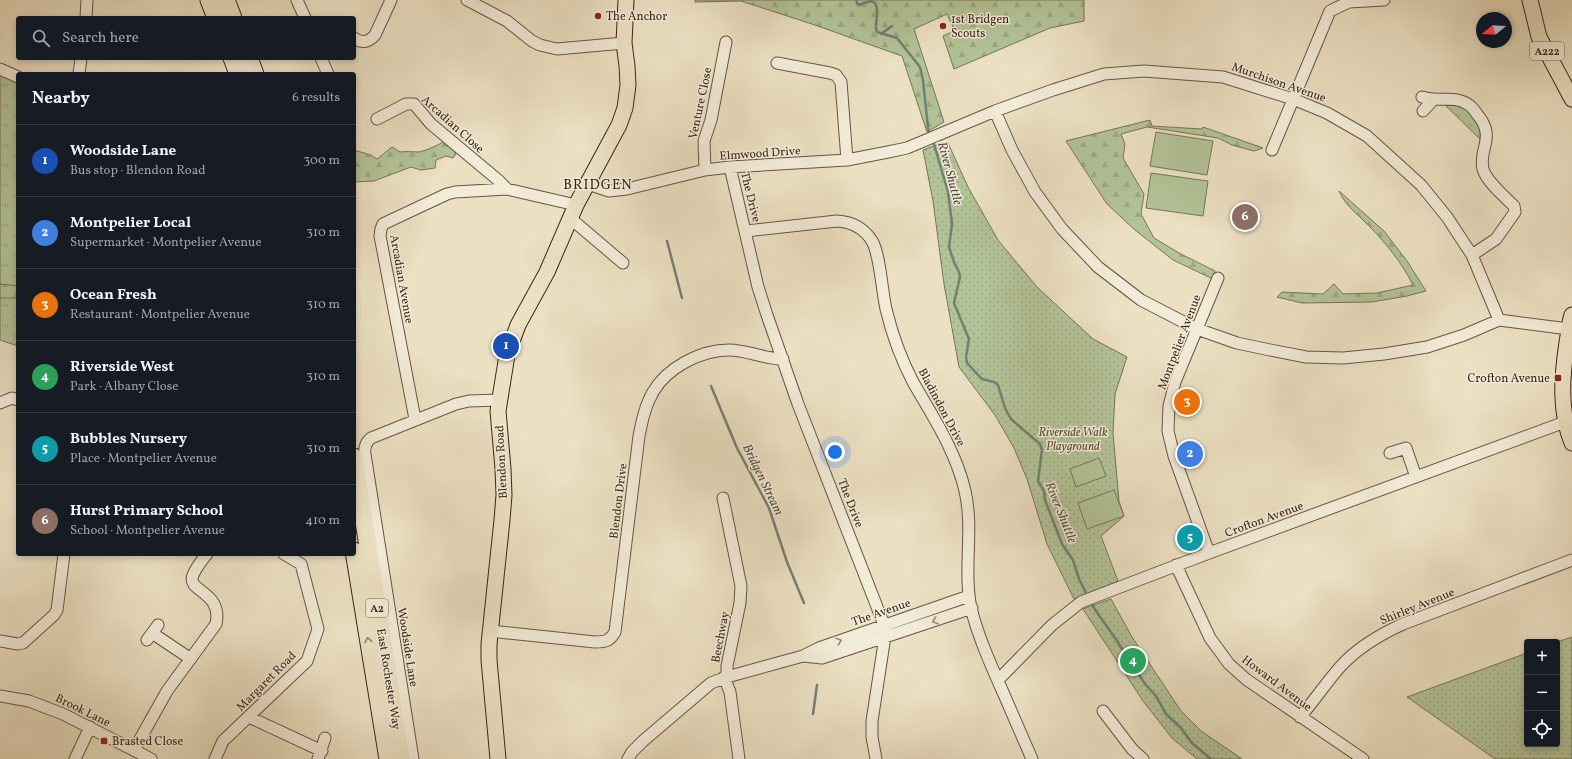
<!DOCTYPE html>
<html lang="en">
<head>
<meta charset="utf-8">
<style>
	:root { --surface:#171b24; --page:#242831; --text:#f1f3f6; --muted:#9ea1a6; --line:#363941; --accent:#8c9099 }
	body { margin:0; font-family:Vollkorn,serif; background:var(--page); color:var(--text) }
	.controls { position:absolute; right:12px; bottom:12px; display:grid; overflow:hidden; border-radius:4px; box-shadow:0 2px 6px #0003 }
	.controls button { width:36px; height:36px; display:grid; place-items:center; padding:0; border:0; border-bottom:1px solid var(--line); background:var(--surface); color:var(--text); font:20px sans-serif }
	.compass { position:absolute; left:1476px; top:12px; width:36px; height:36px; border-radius:50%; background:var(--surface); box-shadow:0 2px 6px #0003; rotate:252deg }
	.you { position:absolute; left:835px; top:452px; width:14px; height:14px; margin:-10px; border:3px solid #fff; border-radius:50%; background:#1a73e8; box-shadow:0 0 0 6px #1a73e833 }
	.badge { display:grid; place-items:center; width:26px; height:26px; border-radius:50%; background:var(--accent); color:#fff; font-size:13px; font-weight:700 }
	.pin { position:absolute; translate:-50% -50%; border:2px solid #fff; box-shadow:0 1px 4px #0006 }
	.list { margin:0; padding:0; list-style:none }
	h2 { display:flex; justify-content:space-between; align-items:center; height:52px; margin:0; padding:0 16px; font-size:17px }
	h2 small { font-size:13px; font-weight:400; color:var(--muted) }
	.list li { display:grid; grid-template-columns:26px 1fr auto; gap:12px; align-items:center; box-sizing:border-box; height:72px; padding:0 16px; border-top:1px solid var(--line) }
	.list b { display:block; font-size:15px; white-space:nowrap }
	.list p { margin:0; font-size:13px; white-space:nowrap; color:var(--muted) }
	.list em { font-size:13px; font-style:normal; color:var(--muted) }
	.icon { flex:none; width:22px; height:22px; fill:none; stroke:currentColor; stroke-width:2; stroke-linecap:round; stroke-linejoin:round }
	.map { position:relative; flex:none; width:1572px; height:759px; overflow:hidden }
	.search { position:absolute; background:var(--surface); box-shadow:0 2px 6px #0003; left:16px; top:16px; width:340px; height:44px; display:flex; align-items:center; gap:10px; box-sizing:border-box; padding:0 14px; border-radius:4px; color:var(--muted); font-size:15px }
	.panel { position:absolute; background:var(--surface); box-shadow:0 2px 6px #0003; left:16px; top:72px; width:340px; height:484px; border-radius:4px }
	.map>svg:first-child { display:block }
	.grass { fill:url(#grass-tufts); stroke:#767457 }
	.forest { fill:url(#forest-firs); stroke:#767457 }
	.park { fill:url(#park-dots); stroke:#767457 }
	.garden { fill:#b2c397; stroke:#767457 }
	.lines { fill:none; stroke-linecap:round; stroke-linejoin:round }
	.stream { stroke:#738074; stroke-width:2.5 }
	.minor-casing { stroke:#675442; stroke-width:13 }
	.major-casing { stroke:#3b2517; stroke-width:17 }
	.highway-casing { stroke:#3b2517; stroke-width:19 }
	.minor { stroke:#f2ebd7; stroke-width:11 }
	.major { stroke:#ebe0c2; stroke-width:15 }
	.highway { stroke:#ebe0c2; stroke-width:17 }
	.oneway { stroke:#968877 }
	.oneway2 { stroke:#93826c }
	.poi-dot { fill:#8f2418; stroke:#f2ebd7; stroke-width:1.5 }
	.labels { text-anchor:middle; stroke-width:3; stroke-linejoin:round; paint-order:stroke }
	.shield { fill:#f2ebd7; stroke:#726051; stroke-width:1 }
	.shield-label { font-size:11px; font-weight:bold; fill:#3b2517 }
	.poi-label { font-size:12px; fill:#3b2517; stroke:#f2ebd7; text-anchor:start }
	.street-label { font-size:12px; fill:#3b2517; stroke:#f2ebd7 }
	.park-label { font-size:12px; font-style:italic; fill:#594c37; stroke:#f2ebd7 }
	.water-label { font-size:13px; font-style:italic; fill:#524b3e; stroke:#f2ebd7 }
	.quarter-label { font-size:14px; letter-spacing:1px; fill:#3b2517; stroke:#f2ebd7 }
</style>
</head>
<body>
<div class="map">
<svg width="1572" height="759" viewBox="0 0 1572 759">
	<defs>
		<pattern id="grass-tufts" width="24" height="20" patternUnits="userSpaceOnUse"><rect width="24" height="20" fill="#b2c397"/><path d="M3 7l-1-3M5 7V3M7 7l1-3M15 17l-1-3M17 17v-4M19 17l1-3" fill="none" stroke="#9aa781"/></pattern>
		<pattern id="forest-firs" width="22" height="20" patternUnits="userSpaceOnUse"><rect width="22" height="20" fill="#b2c397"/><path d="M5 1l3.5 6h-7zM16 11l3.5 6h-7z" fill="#9aa781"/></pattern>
		<pattern id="park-dots" width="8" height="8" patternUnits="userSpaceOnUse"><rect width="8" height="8" fill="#b2c397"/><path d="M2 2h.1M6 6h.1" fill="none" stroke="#9aa781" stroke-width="1.8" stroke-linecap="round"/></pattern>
	</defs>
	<rect width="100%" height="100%" fill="#ebe0c2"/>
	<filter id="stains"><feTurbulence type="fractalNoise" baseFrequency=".005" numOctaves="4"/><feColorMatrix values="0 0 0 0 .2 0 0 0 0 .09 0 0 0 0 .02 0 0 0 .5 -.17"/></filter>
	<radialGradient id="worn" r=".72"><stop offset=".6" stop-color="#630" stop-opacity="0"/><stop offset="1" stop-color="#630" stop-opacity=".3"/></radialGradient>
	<!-- grass -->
	<path class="grass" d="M0,75l18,8v263l-18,-6z
		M1442,102c6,1 13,1 19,3 10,3 22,24 19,34z"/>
	<!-- forest -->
	<path class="forest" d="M695,0h389v21l-34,7 -96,41 -11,-33 12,-5 -8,-17 -33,15 30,93 -17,10 -25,-76 -90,-32 -71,-23 -46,1z
		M1150,120l2,6 50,3 1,-2 60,21 -9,3 -22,-6 -14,-7 -71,-11 -26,7 4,10 -2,14 21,36 -3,20 13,24 25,15 36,18 -2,8 -40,-19 -38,-30 -28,-26 -41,-63z
		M443,142l11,9 2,3 -3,4 -7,-2 -10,4 -1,8 -14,2 -10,-3 -37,14 -20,1v-32l17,5 6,4 15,-12 8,5c7,-1 13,0 19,0 9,-2 17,-6 24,-10z
		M1339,191l45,40 23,30 19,30 -19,5 -35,6 -70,1 -25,-6 5,-5 41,2 11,-10 9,10 34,-1 36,-8c-11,-22 -27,-42 -44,-59 -13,-14 -22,-18 -30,-35z
		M0,284l18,2v12h-18z"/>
	<!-- park -->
	<path class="park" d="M948,143l20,44 30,53 39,47 56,52 34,18 -12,37 -2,39 6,68 5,15 -23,20 17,45 -44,18 -27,-55 -20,-65 -13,-31 -19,-33 -36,-48 -15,-83 -11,-83 -10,-51 13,-5z
		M1111,599l21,38 49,74 20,20 41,28h-45l-25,-21 -29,-37 -60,-92z
		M1572,637v122h-77l-88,-62 120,-44v91h30v-102z"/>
	<!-- garden -->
	<path class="garden" d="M1156,132l57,9 -6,34 -57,-9z
		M1151,173l57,8 -5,35 -57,-8z
		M1099,458l7,18 -30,11 -6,-18z
		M1114,490l10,26 -37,13 -9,-26z"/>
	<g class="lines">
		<!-- stream -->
		<path class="stream" d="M856,0l2,5 13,-4 4,2c6,10 -2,21 2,29l20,6 23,29 3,13 5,48 2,7
			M881,34l11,-8
			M933,141l15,51 4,32 -3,23 5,15 5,10 1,5 -6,26 15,36 -3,18 1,6 15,16 12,3 4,3 7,23 6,11 29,25 2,6 -4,31 6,10 1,9 17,44 11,16 6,19 8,16
			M667,241l15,57
			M711,386l26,62 32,60 18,54 17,41
			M1091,602l3,6 23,33 28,43 11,12 10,18 15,14 11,15 19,16
			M813,714l4,-29"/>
		<!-- minor casing -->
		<g class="minor-casing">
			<path id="minor" d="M297,0l8,18
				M467,0l40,21 25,20 8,4 17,4 67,-6
				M86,18l1,-18
				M354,38c8,6 15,4 21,-3l16,-35
				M321,58l7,16
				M777,63l53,10 6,2 5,7 6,78
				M0,69l18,8
				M79,74l2,-16
				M1422,97c17,6 31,-3 47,8 3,2 6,6 8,9 20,24 1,34 6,55 3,12 22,28 31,37l1,6 -19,27 -24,16
				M995,111l17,39 23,42 27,37 36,38 43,33 56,29 40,14 33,7 36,7 37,1 41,-4 43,-7 37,-12 35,-15 70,9
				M1423,111l9,-10
				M377,119l29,-15h8l17,20 67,56 9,9
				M1272,150l58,-139 19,-9 35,-2
				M730,167l28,120 9,28 31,89 88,226 -14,91v16l4,22
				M705,170l-1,-29 7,-21 15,-78
				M588,184l21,7 18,-2 78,-19 25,-3 117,-7 41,-8 19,-4 88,-37 58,-21 51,-16 40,-3 79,6 70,22 34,14 40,23 54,49 26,32 25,38 27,65
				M570,218l53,45
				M746,231l91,-10c15,1 27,7 35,20 8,13 10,51 14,68 6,25 15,50 27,73 20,35 43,69 52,109 9,38 -2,79 6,117 7,28 19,55 31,82 10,23 20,46 30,69
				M0,403l12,-5 6,2
				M415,419l-35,-183 1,-7 2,-5 64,-30 8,-2 52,-3 69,16
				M1390,453l16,-5 10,29
				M1209,553l-35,-97 -6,-25 1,-25 6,-24 43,-104
				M1176,565l34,73 19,26 18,16 116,79
				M490,631l105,11c10,0 15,-1 20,-10l24,-196c3,-15 6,-30 14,-44 14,-24 47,-42 76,-42 18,0 35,9 54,9
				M152,633l39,26
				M147,640l11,-15
				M0,641l18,3 5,-1 31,-28 3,-5 7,-56
				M803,656l19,2 150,-50
				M724,677l6,15 9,67
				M727,677l76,-21 16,-8 150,-52
				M998,680l54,-55 29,-23 128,-49 356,-131
				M0,696l29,5 34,13 88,45
				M1103,711l29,38 11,10
				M249,717l73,34
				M1300,717c14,-16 26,-34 40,-50 17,-19 41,-33 63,-43l169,-64
				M134,750l33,-59 49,-67c7,-33 -30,-32 -23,-49 3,-7 9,-15 14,-21
				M75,759l15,-32
				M215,759l8,-18 84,-80 11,-32 -17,-65 -17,-10
				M318,759l7,-21
				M413,759l-48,-305c-1,-7 1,-12 6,-16l85,-34 13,-3 30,-1
				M628,759l4,-7 11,-11 68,-58 16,-6v-11l13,-63 1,-17 -18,-88"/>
		</g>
		<!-- major casing -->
		<g class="major-casing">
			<path id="major" d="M1530,0l9,37 33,62
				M1572,315c-3,8 -3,18 -5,27 -5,34 -8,68 5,101
				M498,759l-9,-99v-16l13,-124 2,-25 -1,-26 -5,-58 9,-56 11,-30 29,-53 29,-67 43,-80 6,-17 3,-23 -1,-19 -3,-23 2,-43"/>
		</g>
		<!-- highway casing -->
		<g class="highway-casing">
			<path id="highway" d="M209,0l7,18
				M226,0l7,18
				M232,58l6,16
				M249,58l6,16
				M354,457l47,302
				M354,551l34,208"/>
		</g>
		<!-- minor -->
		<use href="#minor" class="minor"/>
		<!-- major -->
		<use href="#major" class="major"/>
		<!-- highway -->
		<use href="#highway" class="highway"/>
	</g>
	<!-- one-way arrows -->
	<defs><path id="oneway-chevron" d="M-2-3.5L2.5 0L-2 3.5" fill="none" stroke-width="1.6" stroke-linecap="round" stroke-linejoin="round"/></defs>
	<g class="oneway">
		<use href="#oneway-chevron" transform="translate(935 621) rotate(161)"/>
		<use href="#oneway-chevron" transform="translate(839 641) rotate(-19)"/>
	</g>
	<use class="oneway2" href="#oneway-chevron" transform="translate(368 640) rotate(-100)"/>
	<!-- markers -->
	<g class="poi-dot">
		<circle cx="598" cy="16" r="4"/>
		<circle cx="943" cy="26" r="4"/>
		<rect x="1554" y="374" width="8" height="8" rx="2"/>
		<rect x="100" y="737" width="8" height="8" rx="2"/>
	</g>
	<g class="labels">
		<!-- shield labels -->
		<g class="shield">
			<rect x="1530" y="42" width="34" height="18" rx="3"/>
			<rect x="366" y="599" width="22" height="18" rx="3"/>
		</g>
		<g class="shield-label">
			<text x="1547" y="55">A222</text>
			<text x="377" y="612">A2</text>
		</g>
		<!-- poi labels -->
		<g class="poi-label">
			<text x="606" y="20">The Anchor</text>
			<text x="951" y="23">1st Bridgen<tspan x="951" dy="14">Scouts</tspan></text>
			<text x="1550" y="382" text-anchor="end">Crofton Avenue</text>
			<text x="112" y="745">Brasted Close</text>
		</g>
		<!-- street labels -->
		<g class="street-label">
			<text transform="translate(1279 82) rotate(19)" y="4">Murchison Avenue</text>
			<text transform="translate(700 103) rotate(-78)" y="4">Venture Close</text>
			<text transform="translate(453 124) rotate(42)" y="4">Arcadian Close</text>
			<text transform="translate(760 153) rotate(-4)" y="4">Elmwood Drive</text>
			<text transform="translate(751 197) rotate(76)" y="4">The Drive</text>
			<text transform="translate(402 279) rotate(80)" y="4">Arcadian Avenue</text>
			<text transform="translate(1179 342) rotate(-69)" y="4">Montpelier Avenue</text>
			<text transform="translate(942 407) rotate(62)" y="4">Bladindon Drive</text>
			<text transform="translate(501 462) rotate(-93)" y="4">Blendon Road</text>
			<text transform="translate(618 501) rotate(-83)" y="4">Blendon Drive</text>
			<text transform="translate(851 503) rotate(69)" y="4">The Drive</text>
			<text transform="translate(1264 519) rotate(-20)" y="4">Crofton Avenue</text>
			<text transform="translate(1417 606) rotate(-22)" y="4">Shirley Avenue</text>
			<text transform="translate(881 612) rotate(-19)" y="4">The Avenue</text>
			<text transform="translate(720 637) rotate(-79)" y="4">Beechway</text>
			<text transform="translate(408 647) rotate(81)" y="4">Woodside Lane</text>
			<text transform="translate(389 679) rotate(81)" y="4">East Rochester Way</text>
			<text transform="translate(266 681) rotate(-45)" y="4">Margaret Road</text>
			<text transform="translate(1277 683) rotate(37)" y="4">Howard Avenue</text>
			<text transform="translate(83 710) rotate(26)" y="4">Brook Lane</text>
		</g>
		<!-- park labels -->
		<g class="park-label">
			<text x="1073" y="436">Riverside Walk<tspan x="1073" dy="14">Playground</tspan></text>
		</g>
		<!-- water labels -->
		<g class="water-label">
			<text transform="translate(951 173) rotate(75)" y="5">River Shuttle</text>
			<text transform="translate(764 479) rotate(64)" y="5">Bridgen Stream</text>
			<text transform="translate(1062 512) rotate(68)" y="5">River Shuttle</text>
		</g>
		<!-- quarter labels -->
		<g class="quarter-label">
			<text x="598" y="189">BRIDGEN</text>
		</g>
	</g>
	<rect width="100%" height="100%" filter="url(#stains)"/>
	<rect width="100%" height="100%" fill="url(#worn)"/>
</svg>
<div class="controls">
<button>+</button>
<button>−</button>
<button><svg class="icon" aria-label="locate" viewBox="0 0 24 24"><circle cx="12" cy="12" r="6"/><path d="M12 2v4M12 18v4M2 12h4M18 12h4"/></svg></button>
</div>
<svg class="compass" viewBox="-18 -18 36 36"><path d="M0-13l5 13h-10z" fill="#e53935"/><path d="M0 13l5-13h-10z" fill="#9ea1a6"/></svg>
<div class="you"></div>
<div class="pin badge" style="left:506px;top:346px;background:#1a4fb4">1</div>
<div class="pin badge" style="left:1190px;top:454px;background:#3f7fe0">2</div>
<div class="pin badge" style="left:1187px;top:402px;background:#e8710a">3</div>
<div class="pin badge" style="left:1133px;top:661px;background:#2e9e5b">4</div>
<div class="pin badge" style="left:1190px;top:538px;background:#0f9aa8">5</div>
<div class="pin badge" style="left:1245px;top:217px;background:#8d6e63">6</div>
<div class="search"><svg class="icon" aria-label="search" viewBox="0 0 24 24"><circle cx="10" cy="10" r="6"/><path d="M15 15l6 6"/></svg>Search here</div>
<section class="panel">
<h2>Nearby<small>6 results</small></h2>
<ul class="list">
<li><span class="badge" style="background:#1a4fb4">1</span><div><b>Woodside Lane</b><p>Bus stop · Blendon Road</p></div><em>300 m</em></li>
<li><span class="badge" style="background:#3f7fe0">2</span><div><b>Montpelier Local</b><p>Supermarket · Montpelier Avenue</p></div><em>310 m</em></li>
<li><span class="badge" style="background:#e8710a">3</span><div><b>Ocean Fresh</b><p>Restaurant · Montpelier Avenue</p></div><em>310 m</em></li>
<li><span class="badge" style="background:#2e9e5b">4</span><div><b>Riverside West</b><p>Park · Albany Close</p></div><em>310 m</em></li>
<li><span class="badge" style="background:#0f9aa8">5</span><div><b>Bubbles Nursery</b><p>Place · Montpelier Avenue</p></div><em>310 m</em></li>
<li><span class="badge" style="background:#8d6e63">6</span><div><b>Hurst Primary School</b><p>School · Montpelier Avenue</p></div><em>410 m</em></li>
</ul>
</section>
</div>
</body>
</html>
